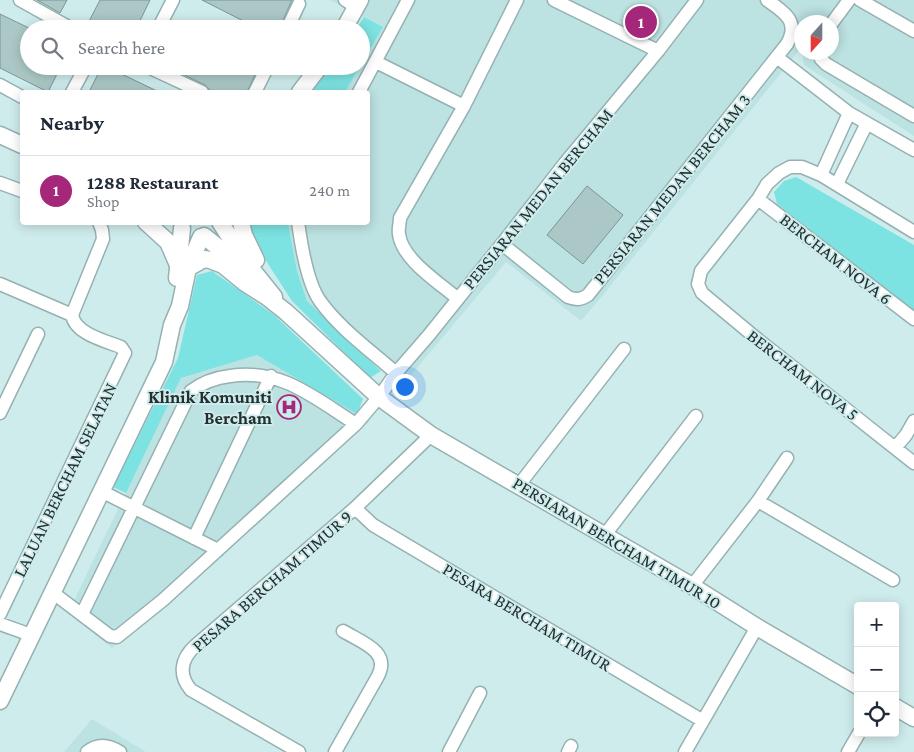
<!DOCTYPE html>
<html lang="en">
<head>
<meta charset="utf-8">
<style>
	:root { --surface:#fff; --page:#f6f6f7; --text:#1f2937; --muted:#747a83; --line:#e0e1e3; --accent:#a4277a }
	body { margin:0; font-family:"Crimson Pro",serif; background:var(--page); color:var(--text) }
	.controls { position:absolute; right:15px; bottom:15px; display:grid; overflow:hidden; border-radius:5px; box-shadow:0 2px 12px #0003 }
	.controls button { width:45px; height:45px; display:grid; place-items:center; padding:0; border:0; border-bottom:1px solid var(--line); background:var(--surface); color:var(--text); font:25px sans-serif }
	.compass { position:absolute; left:794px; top:15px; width:45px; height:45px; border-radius:50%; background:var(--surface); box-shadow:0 2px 12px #0003; rotate:201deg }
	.you { position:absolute; left:404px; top:386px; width:18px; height:18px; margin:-12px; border:4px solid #fff; border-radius:50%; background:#1a73e8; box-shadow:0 0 0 8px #1a73e833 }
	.badge { display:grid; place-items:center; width:32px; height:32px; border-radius:50%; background:var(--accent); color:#fff; font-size:16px; font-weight:700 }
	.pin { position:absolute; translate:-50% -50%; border:2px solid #fff; box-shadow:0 1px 5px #0006 }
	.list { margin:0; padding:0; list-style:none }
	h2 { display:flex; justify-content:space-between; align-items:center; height:65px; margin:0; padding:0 20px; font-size:21px }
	h2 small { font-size:16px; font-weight:400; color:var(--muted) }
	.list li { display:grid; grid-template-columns:32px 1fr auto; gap:15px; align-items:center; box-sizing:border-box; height:70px; padding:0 20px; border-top:1px solid var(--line) }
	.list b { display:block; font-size:19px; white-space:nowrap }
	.list p { margin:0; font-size:16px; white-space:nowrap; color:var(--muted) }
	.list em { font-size:16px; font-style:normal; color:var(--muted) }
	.icon { flex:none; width:28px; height:28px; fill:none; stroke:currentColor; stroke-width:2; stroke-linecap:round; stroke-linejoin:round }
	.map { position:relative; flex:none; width:914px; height:752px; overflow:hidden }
	.search { position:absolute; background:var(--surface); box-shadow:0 2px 12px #0003; left:20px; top:20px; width:350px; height:55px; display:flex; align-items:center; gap:12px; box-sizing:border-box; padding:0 18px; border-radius:28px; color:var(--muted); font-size:19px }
	.panel { position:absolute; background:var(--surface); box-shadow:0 2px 12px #0003; left:20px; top:90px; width:350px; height:135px; border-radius:5px }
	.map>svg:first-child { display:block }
	.built { fill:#bce2e1 }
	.green { fill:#7ce3e2 }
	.building { fill:#abc8c7; stroke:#7a9695 }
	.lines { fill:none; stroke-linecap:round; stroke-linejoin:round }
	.minor-casing { stroke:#95b1b1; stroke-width:15 }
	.tertiary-casing { stroke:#95b1b1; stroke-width:19 }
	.minor { stroke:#fff; stroke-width:12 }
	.tertiary { stroke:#fff; stroke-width:16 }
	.labels { text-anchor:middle; stroke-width:4; stroke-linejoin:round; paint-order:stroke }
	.street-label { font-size:18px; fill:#242f2f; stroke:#cfecec }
	.poi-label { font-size:18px; font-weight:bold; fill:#242f2f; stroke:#cfecec; text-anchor:end }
</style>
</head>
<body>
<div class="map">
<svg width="914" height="752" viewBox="0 0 914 752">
	<rect width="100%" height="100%" fill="#cfecec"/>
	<!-- built -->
	<path class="built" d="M330,0h584v136l-110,-71 -2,-13h30v-30h-30v30l-2,-3 -197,246 -22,26 -75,-59 -106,126 -93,-87 -10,-30 -9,-48 80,-1v-130h-23l38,-65z
		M257,355l113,66 -258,227 -44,-35 113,-235z
		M92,719l54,33h-82z"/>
	<!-- green -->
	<path class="green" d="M364,17l19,10 -22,38v-36h-5z
		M330,66h30l-15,26h-33z
		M796,177l118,68v66l-137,-107 -3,-12 10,-11z
		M251,223h37l9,48 10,30 74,70 -11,7 -78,-77 -42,-65z
		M212,271l62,44 89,84 -6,15 -100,-59 -76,23 -55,115 -13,-6 65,-129 19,-83z"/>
	<!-- building -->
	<path class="building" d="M37,0h30l-7,13z
		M100,0h50l-14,29h-51z
		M202,0h90l-13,29h-20z
		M0,14l29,14v38h32l-13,26 -48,-24z
		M102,66h3l54,26h-70z
		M166,66h93l-12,26h-35l-7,-7z
		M587,186l36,29 -40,49 -36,-29z"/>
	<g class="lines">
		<!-- minor casing -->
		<g class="minor-casing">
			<path id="minor" d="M20,0l52,29
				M345,0l11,7
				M554,0l104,51
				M860,0l54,31
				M832,23l17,-23
				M158,29l15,-29
				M287,29l12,-25
				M819,52l2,7 5,5 88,52
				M778,58l71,55 65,37
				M376,62l88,44
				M146,66l56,26
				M0,85l22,12
				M72,92l14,-26
				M255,92l13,-26
				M359,92l49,-92
				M821,175l28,-62
				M0,183l22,8
				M837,184l30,-61
				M758,199l156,120
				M298,222c3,22 9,61 22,79 19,27 51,50 76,72
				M914,232l-93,-57 -19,-8h-12l-11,6 -12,11 -9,15 -57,72 -3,13 4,9 54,45 158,125
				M502,244l66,53c8,3 13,3 20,-2l199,-251c13,-23 -3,-32 -20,-44
				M0,284l72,31c3,19 34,26 49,32l4,6 -125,261
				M458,299c-18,-16 -56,-39 -59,-65 -1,-5 1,-11 1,-16l64,-112 53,-106
				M72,315l31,-76 -1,-9 -3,-8
				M0,413l38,-79
				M895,448l11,-13 8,-14
				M519,485l105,-136
				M101,491l117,59
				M758,501l135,79
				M355,508l18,17 330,196
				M604,536l92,-120
				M194,538l77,-162
				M692,586l66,-85 29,-43
				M52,592l58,44 7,1 46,-37 193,-176 23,-27 17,-24 33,-38 73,-91 63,-81 93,-112 39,-51
				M82,614l109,-223c12,-9 23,-13 39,-15 52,-8 84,22 126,48
				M0,624l31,11
				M87,752c11,-9 22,-7 33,0
				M299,752l-108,-62c-13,-15 -10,-31 4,-44l160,-138 76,-73
				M335,752l43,-76c13,-25 -17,-34 -35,-45
				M449,752l31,-59
				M568,752l3,-6
				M685,752l72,-125
				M848,752l11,-19"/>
		</g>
		<!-- tertiary casing -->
		<g class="tertiary-casing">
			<path id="tertiary" d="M344,29l16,-29
				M300,92l20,-26
				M0,135l22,10
				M146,222l22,20 10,23
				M220,222l26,40 28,35
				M241,222l3,13 12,25
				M204,236l21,17 17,17
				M188,268l16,-9 6,1 13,5 22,18 22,14 19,15 93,85 52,38 261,151 65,41 101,59
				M177,278l5,-50
				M0,701l164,-339 8,-37 8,-19 8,-38 13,-31
				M895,707l19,11"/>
		</g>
		<!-- minor -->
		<use href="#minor" class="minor"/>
		<!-- tertiary -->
		<use href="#tertiary" class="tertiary"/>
	</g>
	<!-- icons -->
	<defs>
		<g id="hospital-ring" transform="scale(1.25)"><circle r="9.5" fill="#cfecec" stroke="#a4277a" stroke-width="1.5"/><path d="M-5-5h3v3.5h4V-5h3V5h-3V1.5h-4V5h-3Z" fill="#a4277a"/></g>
	</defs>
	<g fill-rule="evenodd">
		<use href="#hospital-ring" x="289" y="407"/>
	</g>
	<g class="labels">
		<!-- street labels -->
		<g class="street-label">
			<text transform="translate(672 189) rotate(-51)" y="6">PERSIARAN MEDAN BERCHAM 3</text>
			<text transform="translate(538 199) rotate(-51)" y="6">PERSIARAN MEDAN BERCHAM</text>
			<text transform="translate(836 259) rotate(38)" y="6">BERCHAM NOVA 6</text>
			<text transform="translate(803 375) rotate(38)" y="6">BERCHAM NOVA 5</text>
			<text transform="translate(65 480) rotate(-64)" y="6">LALUAN BERCHAM SELATAN</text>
			<text transform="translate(617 543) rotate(31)" y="6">PERSIARAN BERCHAM TIMUR 10</text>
			<text transform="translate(272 581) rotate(-41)" y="6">PESARA BERCHAM TIMUR 9</text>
			<text transform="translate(527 617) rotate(31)" y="6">PESARA BERCHAM TIMUR</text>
		</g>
		<!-- poi labels -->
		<g class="poi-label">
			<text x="272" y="403">Klinik Komuniti<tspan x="272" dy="21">Bercham</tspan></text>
		</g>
	</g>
</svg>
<div class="controls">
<button>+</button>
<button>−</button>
<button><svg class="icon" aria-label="locate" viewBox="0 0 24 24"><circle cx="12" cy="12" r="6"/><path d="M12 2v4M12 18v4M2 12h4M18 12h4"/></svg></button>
</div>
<svg class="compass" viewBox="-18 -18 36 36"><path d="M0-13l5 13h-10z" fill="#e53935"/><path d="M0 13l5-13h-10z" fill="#747a83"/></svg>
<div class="you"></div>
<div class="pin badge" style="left:641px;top:22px">1</div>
<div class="search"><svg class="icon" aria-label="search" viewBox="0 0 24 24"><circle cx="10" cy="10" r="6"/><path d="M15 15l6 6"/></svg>Search here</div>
<section class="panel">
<h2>Nearby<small></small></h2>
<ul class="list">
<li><span class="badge">1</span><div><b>1288 Restaurant</b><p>Shop</p></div><em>240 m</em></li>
</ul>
</section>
</div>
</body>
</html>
